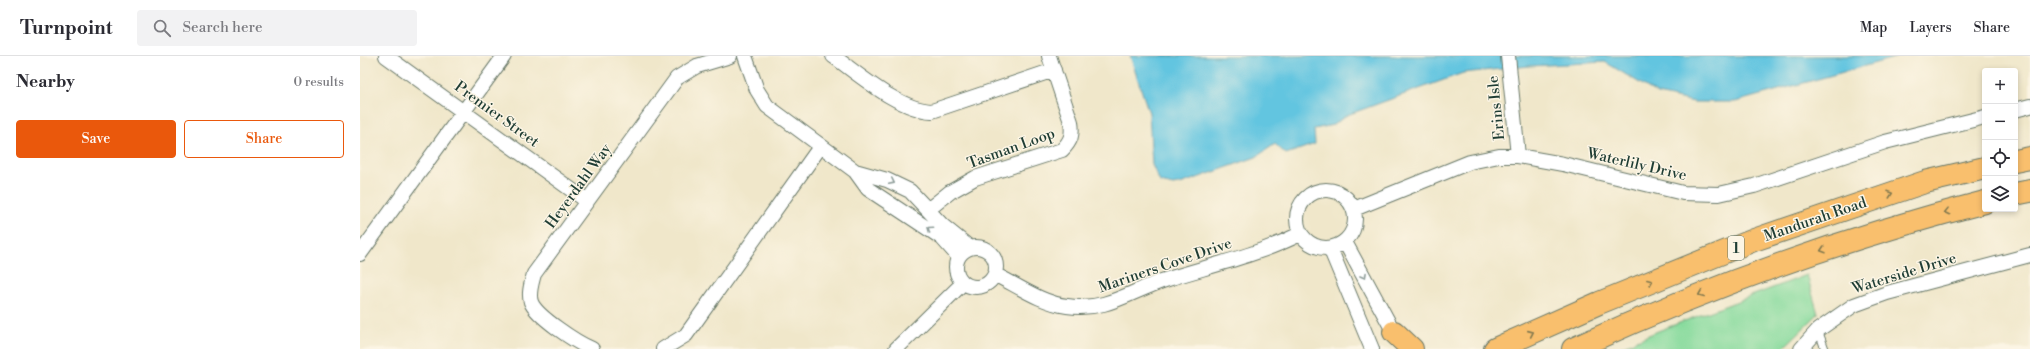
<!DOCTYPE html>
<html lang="en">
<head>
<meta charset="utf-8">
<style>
	:root { --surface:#fff; --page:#f2f2f3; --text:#2b2b33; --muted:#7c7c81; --line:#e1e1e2; --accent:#ea580c }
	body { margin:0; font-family:"Libre Bodoni",serif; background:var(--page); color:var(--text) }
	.controls { position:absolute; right:12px; top:12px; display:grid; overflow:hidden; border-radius:4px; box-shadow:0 2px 6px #0003 }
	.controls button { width:36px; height:36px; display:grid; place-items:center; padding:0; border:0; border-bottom:1px solid var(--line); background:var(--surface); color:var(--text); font:20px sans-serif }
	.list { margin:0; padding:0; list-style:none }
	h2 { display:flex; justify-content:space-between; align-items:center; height:52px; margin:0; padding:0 16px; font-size:17px }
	h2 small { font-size:13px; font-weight:400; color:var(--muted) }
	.actions { display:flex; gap:8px; padding:12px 16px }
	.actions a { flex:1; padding:9px 0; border:1px solid var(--accent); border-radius:4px; text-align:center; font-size:14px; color:var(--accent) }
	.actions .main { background:var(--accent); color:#fff }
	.icon { flex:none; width:22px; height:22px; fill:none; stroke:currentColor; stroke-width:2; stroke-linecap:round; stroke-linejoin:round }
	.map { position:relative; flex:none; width:1670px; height:293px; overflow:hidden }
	header { display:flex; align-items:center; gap:24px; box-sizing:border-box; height:56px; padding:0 20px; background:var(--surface); border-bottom:1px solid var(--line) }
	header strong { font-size:19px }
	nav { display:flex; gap:22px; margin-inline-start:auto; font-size:14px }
	.search { width:280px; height:36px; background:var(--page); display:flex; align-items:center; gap:10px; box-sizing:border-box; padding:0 14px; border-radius:4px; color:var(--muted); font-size:15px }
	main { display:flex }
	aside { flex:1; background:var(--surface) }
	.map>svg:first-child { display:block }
	.green { fill:#86da9c; stroke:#528c68 }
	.water { fill:#62c5e0; stroke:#40818a }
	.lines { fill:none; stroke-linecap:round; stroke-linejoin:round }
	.service-casing { stroke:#687868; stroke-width:9 }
	.minor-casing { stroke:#687868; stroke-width:16 }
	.trunk-casing { stroke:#687868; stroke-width:24 }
	.service { stroke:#fff; stroke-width:7 }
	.minor { stroke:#fff; stroke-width:14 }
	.trunk { stroke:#f9bf6d; stroke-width:22 }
	.oneway { stroke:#8f9e9a }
	.oneway2 { stroke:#81784e }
	.labels { text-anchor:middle; stroke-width:3; stroke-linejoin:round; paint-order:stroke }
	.shield { fill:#fcf5e5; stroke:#617469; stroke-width:1 }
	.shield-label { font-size:14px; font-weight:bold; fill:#1f3d34 }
	.street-label { font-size:15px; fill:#1f3d34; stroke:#fcf5e5 }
</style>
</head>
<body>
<header>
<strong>Turnpoint</strong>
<div class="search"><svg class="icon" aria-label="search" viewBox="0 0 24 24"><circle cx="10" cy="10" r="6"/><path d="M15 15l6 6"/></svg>Search here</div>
<nav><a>Map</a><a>Layers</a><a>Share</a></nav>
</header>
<main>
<aside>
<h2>Nearby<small>0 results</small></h2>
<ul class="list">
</ul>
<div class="actions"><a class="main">Save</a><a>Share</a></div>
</aside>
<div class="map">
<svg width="1670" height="293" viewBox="0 0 1670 293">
	<rect width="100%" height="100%" fill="#fcf5e5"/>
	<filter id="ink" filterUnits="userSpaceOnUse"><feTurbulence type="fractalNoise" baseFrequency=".025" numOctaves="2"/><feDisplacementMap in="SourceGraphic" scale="8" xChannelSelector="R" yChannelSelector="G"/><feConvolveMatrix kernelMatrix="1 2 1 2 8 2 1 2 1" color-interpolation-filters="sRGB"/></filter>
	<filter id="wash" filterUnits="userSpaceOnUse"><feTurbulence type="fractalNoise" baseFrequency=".012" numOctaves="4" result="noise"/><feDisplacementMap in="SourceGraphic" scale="16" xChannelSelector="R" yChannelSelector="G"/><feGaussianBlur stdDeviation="0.9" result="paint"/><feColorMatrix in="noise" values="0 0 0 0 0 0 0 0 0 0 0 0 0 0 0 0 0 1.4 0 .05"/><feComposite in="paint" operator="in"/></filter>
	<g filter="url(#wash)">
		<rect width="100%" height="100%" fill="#f0e7ca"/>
		<!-- green -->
		<path class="green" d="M1447,219l11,39 -36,35h-165l41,-18z"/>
		<!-- water -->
		<path class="water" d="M770,0h771l-166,46h-41l-36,-8 -53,-32 -76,4 -66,7 -116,42 -14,10 -19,4 1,15 -29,10 -11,-10 -19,13 -73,26 -10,2 -13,-3 -8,-17 -3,-52z"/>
	</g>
	<g filter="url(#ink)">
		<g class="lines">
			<!-- service casing -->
			<g class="service-casing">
				<path id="service" d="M1458,274l7,19"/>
			</g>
			<!-- minor casing -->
			<g class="minor-casing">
				<path id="minor" d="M26,0l201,145
					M385,0l12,34 10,16 88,65 13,18 74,49 16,18
					M473,0c27,19 66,54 99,55l122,-41
					M1148,0l10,100
					M1655,54l15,-4
					M495,115l32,9 23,11 33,35 26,21
					M937 163a29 29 0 1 1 58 0a29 29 0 1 1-58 0Z
					M569,153l21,-17 25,-14 87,-28c9,-9 11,-15 9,-28l-22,-66
					M994,153l116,-47 29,-6h19l45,8 120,29 36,1 35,-8 131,-44 100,-25
					M985,186l52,96
					M596 211a20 20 0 1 1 40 0a20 20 0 1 1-40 0Z
					M970,192l42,101
					M0,198l144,-198
					M636,219c22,11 46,28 71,31 40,6 65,-16 101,-27 45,-14 90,-24 132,-45
					M232,293c-15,-6 -56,-33 -61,-47 -3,-9 1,-20 3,-28l143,-196 20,-12 33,-10
					M303,293l23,-14 134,-188
					M536,293l67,-66
					M1441,293l17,-19 36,-25 33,-12 143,-38"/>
			</g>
			<!-- trunk casing -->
			<g class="trunk-casing">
				<path id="trunk" d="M1655,105l15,-3
					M1655,138l15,-3
					M1034,276l18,17
					M1135,293l104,-46 155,-63 171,-58 60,-14
					M1213,293c132,-61 271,-111 412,-147"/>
			</g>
			<!-- service -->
			<use href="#service" class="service"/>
			<!-- minor -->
			<use href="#minor" class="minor"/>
			<!-- trunk -->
			<use href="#trunk" class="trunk"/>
		</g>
		<!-- one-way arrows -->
		<defs><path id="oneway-chevron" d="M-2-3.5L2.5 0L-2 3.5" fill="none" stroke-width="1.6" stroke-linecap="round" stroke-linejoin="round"/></defs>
		<g class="oneway">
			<use href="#oneway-chevron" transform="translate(532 126) rotate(26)"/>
			<use href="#oneway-chevron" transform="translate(570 173) rotate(-145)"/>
			<use href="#oneway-chevron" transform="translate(1004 220) rotate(61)"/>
		</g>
		<g class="oneway2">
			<use href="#oneway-chevron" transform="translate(1530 138) rotate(-19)"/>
			<use href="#oneway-chevron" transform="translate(1587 156) rotate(166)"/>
			<use href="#oneway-chevron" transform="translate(1463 194) rotate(162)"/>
			<use href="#oneway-chevron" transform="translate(1290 226) rotate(-22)"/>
			<use href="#oneway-chevron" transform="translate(1341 238) rotate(158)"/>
			<use href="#oneway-chevron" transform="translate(1171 277) rotate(-24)"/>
		</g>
	</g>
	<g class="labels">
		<!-- shield labels -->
		<rect class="shield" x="1368" y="180" width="16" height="24" rx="3"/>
		<g class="shield-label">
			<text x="1376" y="197">1</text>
		</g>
		<!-- street labels -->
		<g class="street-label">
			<text transform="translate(1136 52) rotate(-96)" y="5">Erins Isle</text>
			<text transform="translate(137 58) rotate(36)" y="5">Premier Street</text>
			<text transform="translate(651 92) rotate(-20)" y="5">Tasman Loop</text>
			<text transform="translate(1277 108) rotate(13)" y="5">Waterlily Drive</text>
			<text transform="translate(218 130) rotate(-54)" y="5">Heyerdahl Way</text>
			<text transform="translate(1455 163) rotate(-19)" y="5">Mandurah Road</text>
			<text transform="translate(805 209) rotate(-19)" y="5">Mariners Cove Drive</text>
			<text transform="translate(1544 217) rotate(-17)" y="5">Waterside Drive</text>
		</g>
	</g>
</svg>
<div class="controls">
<button>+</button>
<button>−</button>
<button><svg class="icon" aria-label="locate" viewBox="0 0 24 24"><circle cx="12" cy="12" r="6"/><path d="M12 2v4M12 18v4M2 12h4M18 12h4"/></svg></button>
<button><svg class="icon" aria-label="layers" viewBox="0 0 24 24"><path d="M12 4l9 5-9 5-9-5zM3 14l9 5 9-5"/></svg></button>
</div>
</div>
</main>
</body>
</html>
